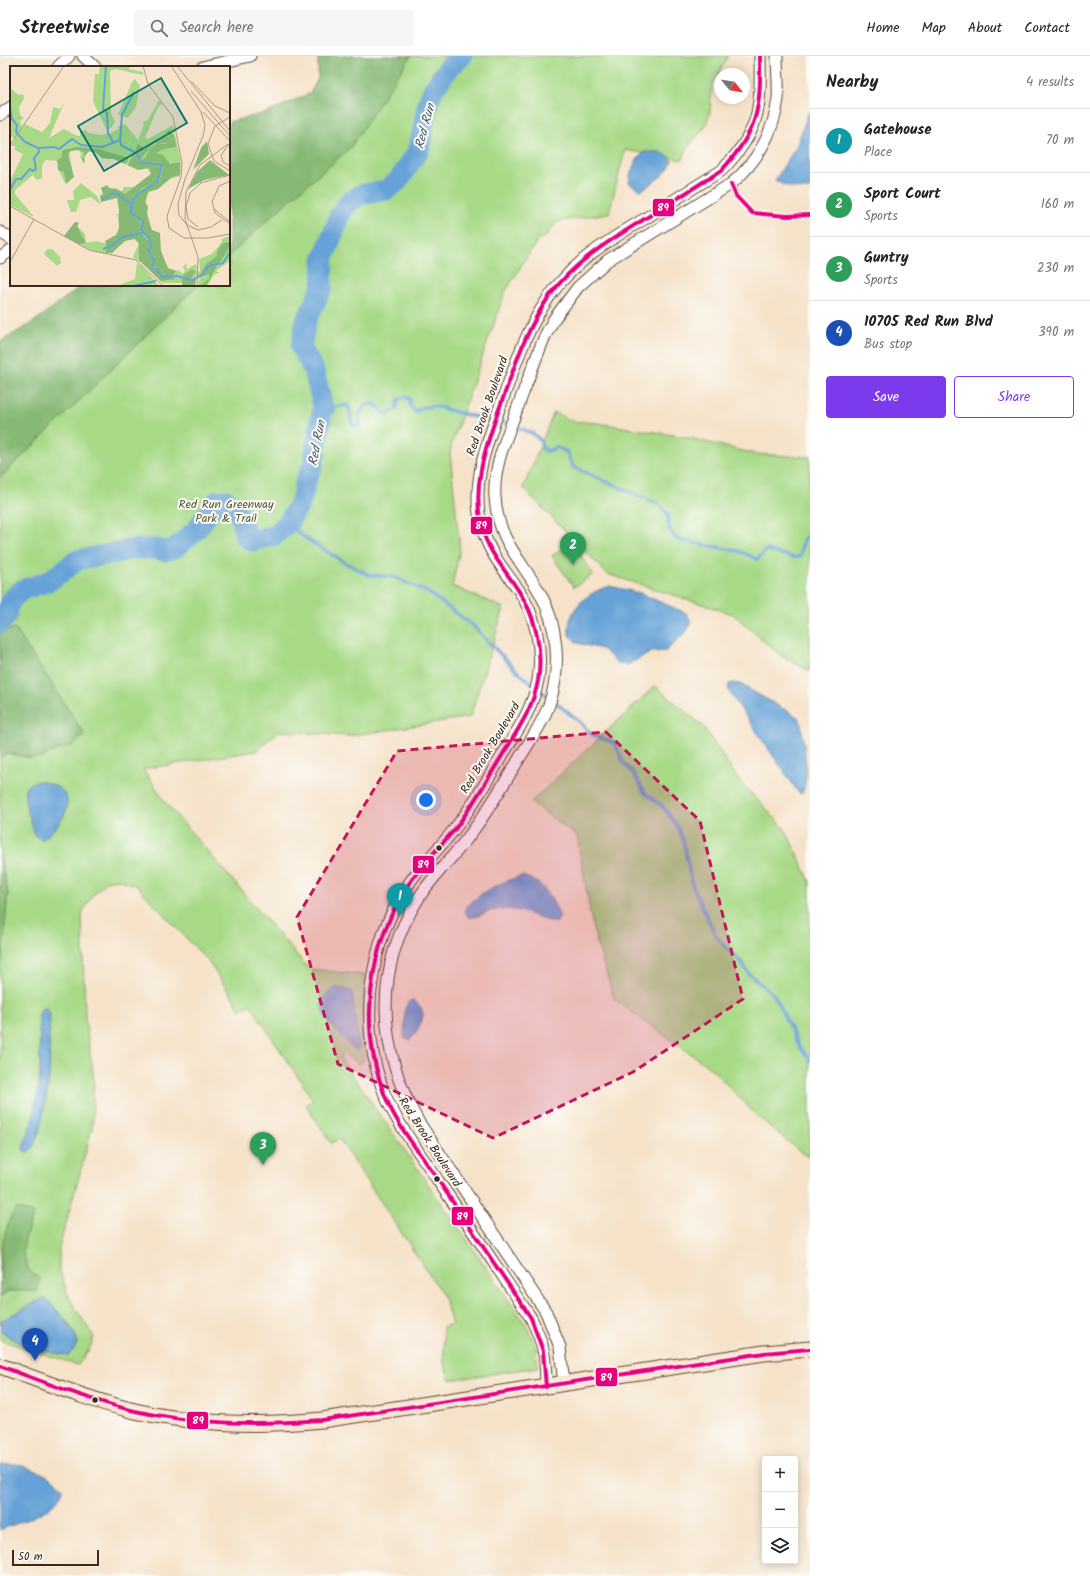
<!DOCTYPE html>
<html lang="en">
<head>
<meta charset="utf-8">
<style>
	:root { --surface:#fff; --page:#f6f6f6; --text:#222; --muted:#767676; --line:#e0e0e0; --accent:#7c3aed }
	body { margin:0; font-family:Kalam,sans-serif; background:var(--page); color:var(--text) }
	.controls { position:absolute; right:12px; bottom:12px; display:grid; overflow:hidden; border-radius:4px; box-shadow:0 2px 10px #0003 }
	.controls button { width:36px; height:36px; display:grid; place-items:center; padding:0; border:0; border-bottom:1px solid var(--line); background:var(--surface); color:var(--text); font:20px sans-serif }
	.compass { position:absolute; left:714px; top:12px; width:36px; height:36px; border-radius:50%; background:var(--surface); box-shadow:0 2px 10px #0003; rotate:120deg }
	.scale { position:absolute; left:12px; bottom:10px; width:87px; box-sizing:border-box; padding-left:4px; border:2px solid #3b2a1e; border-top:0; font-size:11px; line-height:14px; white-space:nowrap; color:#3b2a1e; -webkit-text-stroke:3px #fdfcf7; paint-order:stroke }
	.you { position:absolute; left:426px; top:744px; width:14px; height:14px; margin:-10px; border:3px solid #fff; border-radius:50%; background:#1a73e8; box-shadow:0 0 0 6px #1a73e833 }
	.badge { display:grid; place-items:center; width:26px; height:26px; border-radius:50%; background:var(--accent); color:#fff; font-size:13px; font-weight:700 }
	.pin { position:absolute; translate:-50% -33px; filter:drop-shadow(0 1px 2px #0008) }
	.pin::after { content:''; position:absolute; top:21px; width:14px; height:12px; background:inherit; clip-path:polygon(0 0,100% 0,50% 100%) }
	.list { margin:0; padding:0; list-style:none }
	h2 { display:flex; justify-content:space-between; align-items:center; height:52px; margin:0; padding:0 16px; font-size:17px }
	h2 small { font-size:13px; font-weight:400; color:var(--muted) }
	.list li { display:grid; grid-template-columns:26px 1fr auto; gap:12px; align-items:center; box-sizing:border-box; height:64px; padding:0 16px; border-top:1px solid var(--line) }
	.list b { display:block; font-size:15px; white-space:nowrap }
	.list p { margin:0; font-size:13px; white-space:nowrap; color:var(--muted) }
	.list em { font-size:13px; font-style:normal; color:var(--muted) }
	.actions { display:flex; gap:8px; padding:12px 16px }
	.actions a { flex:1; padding:9px 0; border:1px solid var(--accent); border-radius:4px; text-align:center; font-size:14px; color:var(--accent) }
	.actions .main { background:var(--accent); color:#fff }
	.icon { flex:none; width:22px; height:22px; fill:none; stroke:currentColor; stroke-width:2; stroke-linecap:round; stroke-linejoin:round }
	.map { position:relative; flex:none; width:810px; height:1520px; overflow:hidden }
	header { display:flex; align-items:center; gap:24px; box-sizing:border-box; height:56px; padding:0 20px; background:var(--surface); border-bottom:1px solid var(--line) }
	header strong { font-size:19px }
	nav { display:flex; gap:22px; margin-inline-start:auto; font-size:14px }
	.search { width:280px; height:36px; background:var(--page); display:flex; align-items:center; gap:10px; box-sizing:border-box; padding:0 14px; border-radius:4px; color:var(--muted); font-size:15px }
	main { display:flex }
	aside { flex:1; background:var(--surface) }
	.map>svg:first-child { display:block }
	.green { fill:#a8d987; stroke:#728252 }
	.forest { fill:#86b974; stroke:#607249 }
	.water { fill:#66a2d7; stroke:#50667a }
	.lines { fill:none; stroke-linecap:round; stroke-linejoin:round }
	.stream { stroke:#66a2d7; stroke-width:3.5 }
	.river { stroke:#66a2d7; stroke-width:21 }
	.minor-casing { stroke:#574638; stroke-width:13 }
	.secondary-casing { stroke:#574638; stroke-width:17 }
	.minor { stroke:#fff; stroke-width:11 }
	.secondary { stroke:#fce5d0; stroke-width:15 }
	.bus-1-casing { stroke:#fdfcf7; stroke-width:7 }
	.bus-1 { stroke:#e5007d; stroke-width:4 }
	.marked { fill:#c2185b; fill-opacity:0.2; stroke:#c2185b; stroke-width:3; stroke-dasharray:8 5; stroke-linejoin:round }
	.bus-dot { fill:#3b2a1e; stroke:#fdfcf7; stroke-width:1.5 }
	.labels { text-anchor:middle; stroke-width:4; stroke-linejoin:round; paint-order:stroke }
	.street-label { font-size:12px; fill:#3b2a1e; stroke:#fdfcf7 }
	.park-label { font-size:12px; fill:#565638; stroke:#fdfcf7 }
	.water-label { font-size:13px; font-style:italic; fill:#4c5a68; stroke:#fdfcf7 }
	.inset-river { fill:none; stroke:#66a2d7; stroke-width:2 }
	.inset-road { fill:none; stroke:#ab9885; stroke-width:1 }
	.view { fill:#0f766e; fill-opacity:0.15; stroke:#0f766e; stroke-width:2 }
	.inset-edge { fill:none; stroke:#3b2a1e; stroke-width:2 }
	.line-badge { stroke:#fdfcf7; stroke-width:1.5 }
	.badge-label { font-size:11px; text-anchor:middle; font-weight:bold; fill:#fff }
</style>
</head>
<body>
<header>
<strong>Streetwise</strong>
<div class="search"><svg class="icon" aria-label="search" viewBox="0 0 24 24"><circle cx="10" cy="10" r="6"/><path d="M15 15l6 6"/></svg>Search here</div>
<nav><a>Home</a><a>Map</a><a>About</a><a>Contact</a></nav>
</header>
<main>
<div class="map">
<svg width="810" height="1520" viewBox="0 0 810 1520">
	<rect width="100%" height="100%" fill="#fdfcf7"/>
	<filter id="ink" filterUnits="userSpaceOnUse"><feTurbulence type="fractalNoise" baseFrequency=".025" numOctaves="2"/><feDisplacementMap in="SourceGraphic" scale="8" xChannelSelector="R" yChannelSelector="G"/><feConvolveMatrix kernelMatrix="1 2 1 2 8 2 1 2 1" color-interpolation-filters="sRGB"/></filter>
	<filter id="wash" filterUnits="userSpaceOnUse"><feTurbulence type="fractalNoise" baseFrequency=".012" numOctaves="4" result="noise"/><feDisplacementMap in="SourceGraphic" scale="16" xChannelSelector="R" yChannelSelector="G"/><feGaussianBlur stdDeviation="0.9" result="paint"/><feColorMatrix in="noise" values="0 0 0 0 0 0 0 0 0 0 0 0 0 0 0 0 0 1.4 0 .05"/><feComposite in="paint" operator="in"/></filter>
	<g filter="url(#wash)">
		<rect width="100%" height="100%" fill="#f5e2c9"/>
		<!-- green -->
		<path class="green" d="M346,0h382l-16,29 -2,27 -5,15 -18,21 -4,12 -58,-10 -16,63 -52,9 -12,15 -7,2 -33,53 -53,151 -2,10 10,97 -8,36 52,22 -34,109 -121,19 -70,-5 -23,20 -113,18 23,34 143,166 56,6 -1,85 -5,4 -16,-10 -3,3 188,271 8,20 2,19 -88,13 -6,-17 -1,-36 9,-3 -9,-29 -104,-156 -8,4 -25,-38 7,-5 -63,-96 -9,6 -33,-49 -71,-75 -19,-7 -12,2 -14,15 -10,17 3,106 9,61 -2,49 -33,119v21l11,31 24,37 -4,11 -12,17 -78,-25v-11c13,15 49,25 69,26 19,-18 -7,-38 -19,-53l-48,18 -2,5v-979l80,-55 3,-6h146v-161l74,-19z
			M554,356l18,9 25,2 88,14 70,17 55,3v214l-29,-15 -48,-42 -126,-40 -84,-86z
			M571,486l22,32 -19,13 -22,-31z
			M655,630l48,40 36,54 46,49 25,52v276l-11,-6 -44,-37 -42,-44 -99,-71 -21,-70 -16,-93 -46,-34z"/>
		<!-- forest -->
		<path class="forest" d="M318,0h93l-61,92 -66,57 -55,51v-134l40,-10 41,-19 8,-14z
			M82,229h116l-198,193v-136l35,-21z
			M15,572l70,107 -11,9 -24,9 -6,4 -13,1 -24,-5 -7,5v-125z
			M0,798l8,39 -6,66 -2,8z
			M16,1152l18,5 -9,25 -2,14 6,19 11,8 -3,12h-28l-9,6c0,-30 0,-65 16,-89z"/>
		<!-- water -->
		<path class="water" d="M809,55l1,78c-14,0 -23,-1 -35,-9l21,-33z
			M644,96h15l10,4 3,5c-4,13 -19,21 -30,29h-3l-10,-7c1,-13 6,-22 15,-31z
			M610,530l30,7 46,20 5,8 -4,10 -21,20 -14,1 -25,13 -8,-1 -17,-15 -25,-6 -8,-8c-3,-25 18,-43 41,-49z
			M733,627l7,1 58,33 3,6c3,20 9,57 1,71l-4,-2 -70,-102 1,-6z
			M40,725c44,9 28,39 2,59l-7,-4 -10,-34v-14l6,-5z
			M522,820c23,6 29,21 38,41l-4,6c-21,-6 -40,-17 -61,-13 -10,2 -17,8 -27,7l-4,-7c15,-18 36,-28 58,-34z
			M335,932l10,1 7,3 7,54 -1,5c-11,-7 -40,-35 -36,-50 2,-6 8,-9 13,-13z
			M412,944c14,7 13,18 5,30 -2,4 -4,8 -8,10l-4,-1 -1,-3 1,-28 4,-7z
			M42,952h5l3,6c-2,21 1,44 -1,65 -2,14 -9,68 -21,73l-4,-1 -1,-3 11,-33 6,-39 -1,-62z
			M44,1242c8,6 34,34 33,44 0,6 -5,9 -8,13 -19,-1 -56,-11 -69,-26l2,-9z
			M17,1408c17,6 34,10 46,25 -3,22 -44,33 -63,41v-65z"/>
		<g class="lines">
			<!-- stream -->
			<path class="stream" d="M321,359l8,1 6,-9 13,-2 5,20h7v-11l5,-9 10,-1 7,8 5,2 9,-5 3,-10 5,-2 6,2v6l5,7 8,-5 11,-1 41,11 12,-1 45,17 9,8c0,11 7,12 15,6l11,5 6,15 83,36 12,11c0,12 1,19 11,26l60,11 18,8 10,-9c11,2 22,9 33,7l3,-16 7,-8
				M288,467l14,13 42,26 25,13 25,2 35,16 43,32 46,47 63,51c15,18 15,12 34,20l8,19 10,11 12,20 17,13 14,18 7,16 9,44 23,50 10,13 16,15 8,12 25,21 25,51 11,14"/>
			<!-- river -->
			<path class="river" d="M0,567l6,-6 3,-12 4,-7 9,-8 27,-9 29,-21 58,-11h21l8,2 10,-3 21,-18 22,-30h8l15,16 4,20 8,5 22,-6 13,-12 13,-22 4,-17 8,-20 10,-57 -9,-36 -13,-24 5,-26 16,-33 1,-28 16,-43 10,-15 11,-7 26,-5 12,-9 21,-31 9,-47 5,-13 16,-23 13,-11"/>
		</g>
	</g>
	<g filter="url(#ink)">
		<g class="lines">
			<!-- minor casing -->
			<g class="minor-casing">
				<path id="minor" d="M83,0l12,11
					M58,11l11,-11
					M202,11l48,-11
					M0,59l11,-8
					M0,176l11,7
					M0,202l11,-8
					M564,1328l-4,-37 -14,-35 -128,-191c-40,-71 -45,-151 0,-222 15,-24 37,-43 54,-67 17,-23 32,-48 47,-73 11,-18 24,-36 31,-57 11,-35 8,-77 -10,-109 -20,-35 -42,-52 -45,-96 -2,-31 12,-60 22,-88 9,-24 18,-49 28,-73l9,-17 24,-32 30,-27 123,-76c25,-21 43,-51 47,-85 1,-14 -1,-29 -1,-43
					M546,1331c0,-31 -2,-42 -15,-69 -31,-46 -61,-91 -92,-136 -18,-28 -41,-56 -54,-87 -30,-76 -15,-169 39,-231 12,-13 25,-27 35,-41 17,-22 30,-46 44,-69 15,-24 30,-46 35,-74 5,-31 -2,-64 -20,-91 -13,-18 -28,-35 -35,-58 -13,-41 1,-80 15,-119 13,-34 23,-69 42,-101 26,-45 62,-67 106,-93 25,-16 50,-32 75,-47 39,-39 40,-62 39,-115"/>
			</g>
			<!-- secondary casing -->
			<g class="secondary-casing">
				<path id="secondary" d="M0,1310c45,16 89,34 135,45 62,14 124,15 187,9l442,-67 46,-4"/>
			</g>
			<!-- minor -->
			<use href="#minor" class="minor"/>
			<!-- secondary -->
			<use href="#secondary" class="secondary"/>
			<!-- bus-1 casing -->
			<g class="bus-1-casing">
				<path id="bus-1" d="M731,128l5,12 16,17 35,3 23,-1
					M0,1310c44,16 89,34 135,45 62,14 124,14 187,9l442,-67 46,-4
					M546,1331l-3,-36 -12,-33c-33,-49 -66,-98 -99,-147 -17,-24 -36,-48 -47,-75 -30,-78 -14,-168 38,-231 11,-13 22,-24 32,-36 18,-24 32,-49 48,-75 14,-23 30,-46 35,-73 5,-31 -2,-65 -20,-91 -12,-19 -28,-36 -35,-58 -12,-41 1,-81 15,-120 15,-40 27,-83 53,-118 25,-34 60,-54 95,-76 25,-15 50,-32 75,-47 37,-40 40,-62 39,-115"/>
			</g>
			<!-- bus-1 -->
			<use href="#bus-1" class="bus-1"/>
		</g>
	</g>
	<!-- marked area -->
	<path class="marked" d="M606,676l94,89 43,178 -110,73 -140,66 -155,-74 -41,-147 100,-166z"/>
	<!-- markers -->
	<g class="bus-dot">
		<circle cx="439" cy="792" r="3.5"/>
		<circle cx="437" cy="1123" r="3.5"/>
		<circle cx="95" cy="1344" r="3.5"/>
	</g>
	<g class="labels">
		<!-- street labels -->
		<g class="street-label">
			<text transform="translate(487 350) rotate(-71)" y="4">Red Brook Boulevard</text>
			<text transform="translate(490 692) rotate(-59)" y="4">Red Brook Boulevard</text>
			<text transform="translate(430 1086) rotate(57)" y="4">Red Brook Boulevard</text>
		</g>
		<!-- park labels -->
		<g class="park-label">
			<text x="226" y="452">Red Run Greenway<tspan x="226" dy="14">Park &amp; Trail</tspan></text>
		</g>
		<!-- water labels -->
		<g class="water-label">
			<text transform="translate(424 70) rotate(-75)" y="5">Red Run</text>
			<text transform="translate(316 387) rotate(-79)" y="5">Red Run</text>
		</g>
	</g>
	<!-- overview -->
	<g transform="translate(10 10)">
		<rect width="220" height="220" fill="#f5e2c9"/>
		<path d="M90,0h33l-5,3 15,3v3l-28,-6 -5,2 1,42 4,9 -4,6 -5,1 -13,-28 2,-27h4zM125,13l5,7 -4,21 -8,11 -10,-3 14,-33zM0,22l9,7 4,-1 1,5 -5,8 1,8 4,3 -4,3 2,7 3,-4 17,8 8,-9 3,-16 7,2 4,-6 -15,35 15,-9 13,7h3v-5l5,-1 4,3 12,2 10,-2 7,-4v-3l7,-2 13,16 6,-15 -1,-3 5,-2 11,-20 3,4 -4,3 -13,31 3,1 25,-14 8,38 -1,13 -10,3 -13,10 -7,2 -4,7 1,15 12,53 16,7 3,-3 5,4 2,-4 -2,-3 3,-4 1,6 9,-5 1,8 3,-1 -1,-12 13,-5 10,-12 -1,-3 9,-3v25l-13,9 -1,2h4l-6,3 -7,11h-9l2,-11 -8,2 4,-6 -2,-2 -12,7 -4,-1 9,8h-25l-19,-19 -10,-7 7,-16 -3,-6 -14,5 -19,13 -9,-1 -20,-10v-20l4,1 -2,3 8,8 1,9 10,-2 10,3 15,-9 -4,-21 13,-1 1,-15 -28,-1 4,-11 4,4 11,1 2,-4h10l17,-13 -5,-7 -8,3 -24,-11h-11l-6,-7h-12v12l-6,-15 -10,3 4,21 -8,10 -7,-14 1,-8 -14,-1 -3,6v12l-5,2 -4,-5 -18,15v4l19,23 -24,-12v-24l13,-27 -8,-4v-4h-5l5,-7 -5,-4zM71,117l16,13 4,9 -10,-8 -11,3 -4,12h-5l-4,-12h7l-1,-9zM37,183h5l8,8 1,6 -4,3 -13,-12zM127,197l6,4 16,19h-42l18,-7z" fill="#a8d987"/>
		<path d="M159,64l6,7 -7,6h-14l-13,16 -6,-7 3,-8 6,4 18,-11 7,-1 -3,-4zM165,72l1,9 -12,2 -8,4 7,2 7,9 10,-2v13l-8,2 -14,12 -10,3 -3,11 3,3 -1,8 5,16 8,3 1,18 7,17 9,3 -4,4 -10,2 -4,-7 -6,-4 1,-9 -6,-6 4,-5 -3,-9 -7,-6 1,-8 -11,-10 2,-13 9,-10 16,-8 4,-14 -2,-6 -17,1 -3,-3zM197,75l2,13 -16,16 8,-22zM147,77l9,1 -21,14 5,-10zM67,81l21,2 31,9 -4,6 -11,-5 -12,-1 -6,-5 -7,-2 -5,6v7l-4,-9 4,4v-7l-7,-2 -7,1 -2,5 6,21 -8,7 -2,-12 -6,-2 -1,-10 4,-2 2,-8zM124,87l9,11h19l-5,17 -16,8 -7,8 -3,17 10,9 -1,9 9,9 2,6 -4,6 6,6 -1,10 6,1 5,8 8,-2 4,3 -14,2 -22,-21v-16l-4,-5 -10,2 -13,12h-7l2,-4 -2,-8 11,-6 3,-7v-18l-2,-12 -16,4 -1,-6 3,-2 -2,-6 6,-3 2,3 8,1 8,5 26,-20 -2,-6 -11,2 -10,-5zM200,94l19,15 -25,5 -16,9 9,-17zM65,156l4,1 -2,3 9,17 -7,1 -15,-8zM220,173l-1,9 -10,16 -7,2 -4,-2 -3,8 -1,1 -4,2 6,-11 11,-8v-5l6,-8 6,-1zM198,200h9l-11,20h-7l10,-7v-5l-10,3 7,-4zM182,203l4,2 -4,6 4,-1 -6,3 -8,-3zM172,212l9,2 5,-2 -1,8h-13z" fill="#86b974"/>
		<path class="inset-river" d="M96,0l-3,43 4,4 1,20 5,9M0,41l2,12 5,6 -1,7 9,10 13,6 16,-1 5,2 13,-10 9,6 21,2 18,-7 1,5 15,8 6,10 20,1 -4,17 -19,12 -6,7 -2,13 12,9 -2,8 8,8 2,8 -3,5 6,9 -2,8 6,2 4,7 15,-1 15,4 12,-6 4,-8 15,-3 7,-11M110,74l2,-25 12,-23M0,124l6,-11h5l9,-10 3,2 3,-2 -2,-11 5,-6 -1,-4M92,134l11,-7 5,1 13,10v8M93,183l8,-3 12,-9 20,-4M123,220l23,-5"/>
		<path class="inset-road" d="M133,0l5,18 25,33 9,46 -1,14 -14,39 2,12 15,10h24l22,-4M167,0l53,65M162,1l29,45 4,13 -2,11 -18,43 -7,25 1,11 8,10 11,5 13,-3 11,-7M181,15l24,25 15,7M181,25l39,45M193,46l27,29M220,51l-15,9 -7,18 6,17 16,10M220,77l-9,12 2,7 7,4M0,79l54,-79M220,115l-11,5 -7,16 3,11 15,11M190,117l30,-8M0,140l79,44 47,10 27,26M204,143l16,13M188,161l-10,-8 -2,-13 4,-13 11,-10M0,196l24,-43M187,220l1,-29 -13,-38 1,-27 14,-27 28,-21"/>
		<path class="view" d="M151,12l26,45 -83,48 -26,-45z"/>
		<rect width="220" height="220" class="inset-edge"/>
	</g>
	<g class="line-badge">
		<rect x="652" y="142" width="23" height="19" rx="4" fill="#e5007d"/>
		<rect x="470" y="460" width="23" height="19" rx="4" fill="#e5007d"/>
		<rect x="412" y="799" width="23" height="19" rx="4" fill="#e5007d"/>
		<rect x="451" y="1150" width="23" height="20" rx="4" fill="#e5007d"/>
		<rect x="595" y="1311" width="23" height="20" rx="4" fill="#e5007d"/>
		<rect x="186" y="1355" width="23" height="19" rx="4" fill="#e5007d"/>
	</g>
	<g class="badge-label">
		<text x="663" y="155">89</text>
		<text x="481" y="473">89</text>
		<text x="423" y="812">89</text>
		<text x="462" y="1164">89</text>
		<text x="606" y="1325">89</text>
		<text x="198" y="1368">89</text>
	</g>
</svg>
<div class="controls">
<button>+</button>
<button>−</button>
<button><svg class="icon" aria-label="layers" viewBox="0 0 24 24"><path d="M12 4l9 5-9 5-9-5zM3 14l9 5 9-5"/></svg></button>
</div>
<svg class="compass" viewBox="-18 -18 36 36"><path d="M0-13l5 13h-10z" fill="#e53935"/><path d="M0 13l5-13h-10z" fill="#767676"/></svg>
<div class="scale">50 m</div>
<div class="you"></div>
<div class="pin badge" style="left:400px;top:860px;background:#0f9aa8">1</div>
<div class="pin badge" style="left:573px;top:509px;background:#2e9e5b">2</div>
<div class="pin badge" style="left:263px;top:1109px;background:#2e9e5b">3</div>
<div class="pin badge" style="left:35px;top:1305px;background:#1a4fb4">4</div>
</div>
<aside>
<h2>Nearby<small>4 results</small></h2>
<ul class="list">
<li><span class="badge" style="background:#0f9aa8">1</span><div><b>Gatehouse</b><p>Place</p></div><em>70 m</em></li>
<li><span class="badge" style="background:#2e9e5b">2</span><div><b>Sport Court</b><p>Sports</p></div><em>160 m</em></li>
<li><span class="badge" style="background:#2e9e5b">3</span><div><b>Guntry</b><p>Sports</p></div><em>230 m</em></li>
<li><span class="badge" style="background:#1a4fb4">4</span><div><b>10705 Red Run Blvd</b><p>Bus stop</p></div><em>390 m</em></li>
</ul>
<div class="actions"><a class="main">Save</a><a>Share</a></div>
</aside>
</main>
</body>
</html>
